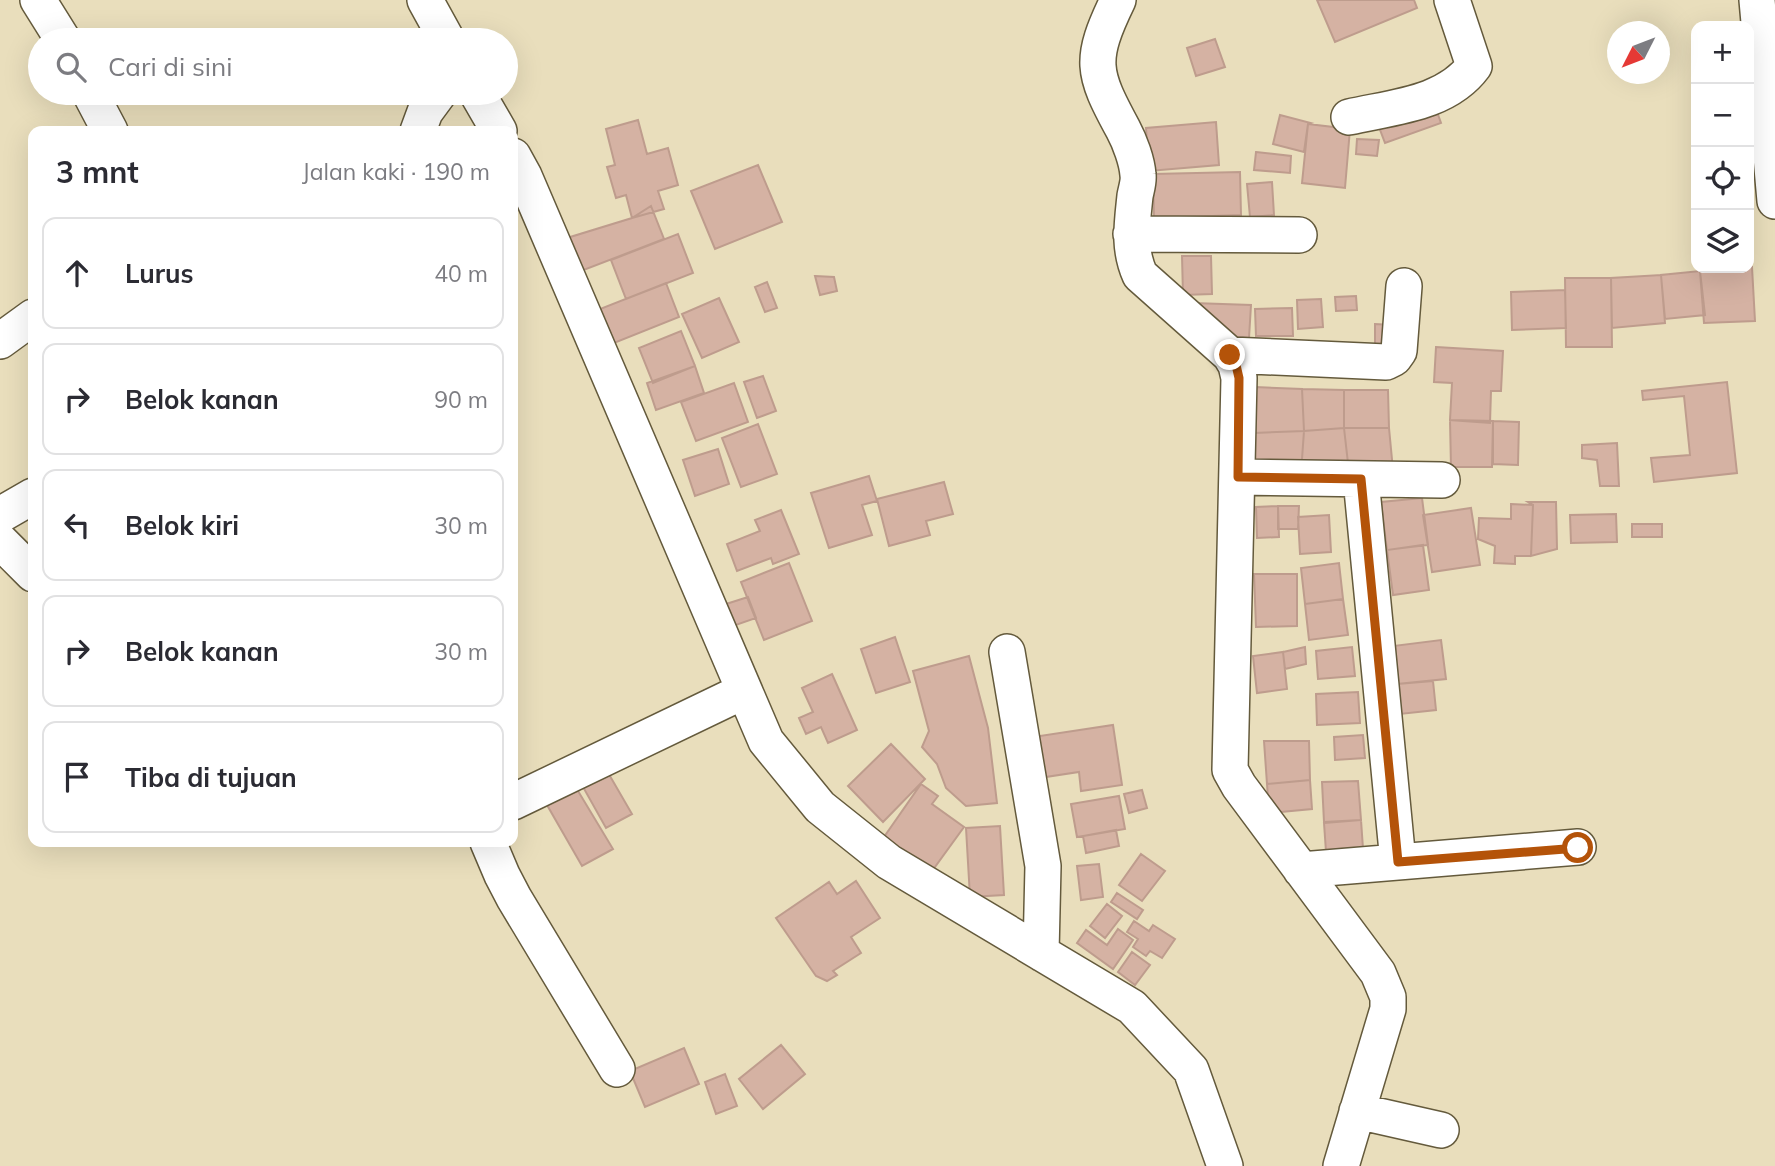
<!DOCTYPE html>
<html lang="id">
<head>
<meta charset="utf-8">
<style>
	:root { --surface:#fff; --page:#f7f7f7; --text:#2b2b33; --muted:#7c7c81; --line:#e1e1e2 }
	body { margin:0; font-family:Mulish,sans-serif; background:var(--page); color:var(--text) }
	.controls { position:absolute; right:21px; top:21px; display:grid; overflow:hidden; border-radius:14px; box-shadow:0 7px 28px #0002 }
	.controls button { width:63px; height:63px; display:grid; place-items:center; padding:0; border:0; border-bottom:2px solid var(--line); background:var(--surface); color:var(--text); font:35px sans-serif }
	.compass { position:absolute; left:1607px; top:21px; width:63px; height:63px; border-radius:50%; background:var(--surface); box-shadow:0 7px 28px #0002; rotate:228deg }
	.stop { position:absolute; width:21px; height:21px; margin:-16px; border:5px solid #b45309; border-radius:50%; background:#fff }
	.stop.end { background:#b45309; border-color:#fff; box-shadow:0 2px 7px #0008 }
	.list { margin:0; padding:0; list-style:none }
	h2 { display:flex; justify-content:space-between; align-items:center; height:91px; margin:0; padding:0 28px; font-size:30px }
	h2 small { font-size:23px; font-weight:400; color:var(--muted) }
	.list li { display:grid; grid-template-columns:46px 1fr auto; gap:21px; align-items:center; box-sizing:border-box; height:112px; margin:0 14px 14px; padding:0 14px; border:2px solid var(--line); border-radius:14px }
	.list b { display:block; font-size:26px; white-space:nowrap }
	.list em { font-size:23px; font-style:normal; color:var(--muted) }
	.icon { flex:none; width:38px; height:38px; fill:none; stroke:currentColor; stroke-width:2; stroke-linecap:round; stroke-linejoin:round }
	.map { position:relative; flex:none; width:1775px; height:1166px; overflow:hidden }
	.search { position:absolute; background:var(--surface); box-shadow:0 7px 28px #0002; left:28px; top:28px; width:490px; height:77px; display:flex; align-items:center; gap:18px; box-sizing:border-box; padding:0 24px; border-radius:38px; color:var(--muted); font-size:26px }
	.panel { position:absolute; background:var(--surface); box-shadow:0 7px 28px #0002; left:28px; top:126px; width:490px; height:721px; border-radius:14px }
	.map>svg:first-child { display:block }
	.building { fill:#d5b2a3; stroke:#be9c8d; stroke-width:2 }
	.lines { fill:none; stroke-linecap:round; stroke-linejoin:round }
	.street-casing { stroke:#645a3c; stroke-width:38 }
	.street { stroke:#fff; stroke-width:35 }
	.route { stroke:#b45309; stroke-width:9 }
</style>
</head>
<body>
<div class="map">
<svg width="1775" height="1166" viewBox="0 0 1775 1166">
	<rect width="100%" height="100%" fill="#e9debc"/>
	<!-- building -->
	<path class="building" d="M1317,0h97l3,8 -82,34z
		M1215,39l10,28 -29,9 -9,-28z
		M1427,84l14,39 -56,20 -15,-40z
		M1280,115l31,8 -3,1 -4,28 -31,-8z
		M638,120l9,34 21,-6 10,37 -20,6 6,18 -32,9 -6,-23 -10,3 -9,-31 8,-2 -9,-36z
		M1216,122l3,43 -70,6 -3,-43z
		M1308,124l42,5 -5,59 -43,-5z
		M1357,139l22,1 -2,16 -21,-2z
		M1256,152l35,4 -1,17 -36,-3z
		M758,165l24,57 -67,27 -24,-58z
		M1240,172l1,43 -87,3 -1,-44z
		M1272,182l2,33 -24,2 -3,-33z
		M651,206l13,33 -83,32 -14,-33 65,-20z
		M678,234l15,39 -67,26 -15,-39z
		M1182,256h29l1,38 -29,1z
		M1752,267l3,54 -51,2 -4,-52z
		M1700,271l5,44 -40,4 -4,-44z
		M1661,275l4,48 -53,5 -1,-50z
		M815,276l19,1 3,14 -17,4z
		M1565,278h46l1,69h-46z
		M767,282l10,26 -12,4 -10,-25z
		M666,283l13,34 -70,28 -14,-34z
		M1565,290l1,38 -54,2 -1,-38z
		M1356,296l1,14 -21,1 -1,-14z
		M719,298l20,44 -37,16 -20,-44z
		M1321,299l2,28 -25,2 -1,-29z
		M1193,303l58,2 -2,33 -27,-2z
		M1292,308l1,28h-37l-1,-27z
		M1375,324l16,1 -1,24 -15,-1z
		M681,331l14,35 -42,17 -14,-35z
		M1436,347l67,4 -2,40h-10l-1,32 -40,-3 2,-37 -18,-1z
		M695,366l9,27 -48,17 -9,-27z
		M763,376l13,35 -19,7 -13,-36z
		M1727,382l10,91 -83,9 -3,-24 39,-3 -6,-59 -41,4 -1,-9z
		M734,383l14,39 -52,19 -15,-39z
		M1255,387l47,2 2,42 -50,2z
		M1302,389l42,1v38l-40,3z
		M1344,390h44l1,38h-45z
		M1450,420l43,1 -1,46h-41z
		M1493,421l26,1 -1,43 -25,-1z
		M758,424l19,50 -36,13 -19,-49z
		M1344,428h45l4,42 -44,2z
		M1344,428l5,44 -48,1 3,-42z
		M1304,431l-3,42 -47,1v-41z
		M1617,443l2,43h-19l-3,-26 -15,-2v-13z
		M718,449l11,35 -34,12 -12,-36z
		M869,476l8,25 -15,4 10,30 -43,13 -18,-55z
		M944,482l9,32 -27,7 4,14 -41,11 -12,-47z
		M1422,498l6,47 -41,5 -6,-48z
		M1528,502h28l1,47 -26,7 2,-51z
		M1511,504l22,1 -2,51h-16v8l-21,-1 1,-17 -17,-7 1,-21 32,1z
		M1278,506l1,31 -22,1 -1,-31z
		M1278,506h21l-1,23h-20z
		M1471,508l9,57 -48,7 -9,-57z
		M781,510l18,44 -26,10 -2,-6 -34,13 -10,-27 33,-13 -5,-11z
		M1616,514l1,28 -46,1 -1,-28z
		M1329,515l2,37 -31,2 -2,-37z
		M1632,524h30v13h-30z
		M1423,545l6,45 -36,5 -6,-45z
		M789,563l23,58 -48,19 -23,-58z
		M1339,563l4,36 -38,5 -4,-36z
		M1254,574h43v52l-41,1z
		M748,597l8,21 -26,9 -7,-22z
		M1343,599l5,36 -39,5 -4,-36z
		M895,637l15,45 -34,11 -15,-44z
		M1441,640l5,39 -49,5 -4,-38z
		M1305,647l1,17 -21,5 -2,-17z
		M1352,647l3,29 -37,3 -2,-28z
		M1283,652l4,37 -30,4 -4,-37z
		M969,656l19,72 9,75 -31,3 -20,-18 -9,-24 -15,-17 7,-16 -16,-60z
		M832,674l25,56 -29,13 -7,-16 -15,7 -7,-16 14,-6 -11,-24z
		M1433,681l3,29 -36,4 -3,-30z
		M1358,692l2,31 -43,2 -1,-31z
		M1113,725l9,60 -41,6 -2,-19 -40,6 -6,-41z
		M1363,735l2,23 -30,2 -1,-23z
		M1264,741h45l1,39 -43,4z
		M891,744l34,35 -42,43 -35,-36z
		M603,764l29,50 -26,14 -28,-50z
		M1310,780l2,29 -43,4 -2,-29z
		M572,781l41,68 -31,17 -39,-68z
		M1358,781l3,39 -37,2 -2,-40z
		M921,784l17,12 -6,8 32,23 -32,44 -48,-34z
		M1142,790l5,18 -18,5 -5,-19z
		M1119,796l6,33 -48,8 -6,-33z
		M1361,820l3,43 -37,3 -3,-43z
		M1000,826l4,69 -34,2 -4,-69z
		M1116,830l3,16 -33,7 -3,-17z
		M1141,854l24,17 -23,30 -23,-16z
		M1099,864l4,33 -22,3 -4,-34z
		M856,881l24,37 -29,19 10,16 -28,18 4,4 -10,6 -11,-5 -40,-58 53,-36 8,12z
		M1117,893l26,17 -6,9 -26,-17z
		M1107,904l15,12 -17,22 -15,-12z
		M1134,921l15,10 4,-6 22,14 -13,19 -12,-7 -4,5 -13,-9 5,-8 -11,-7z
		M1118,929l15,11 -20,29 -36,-26 9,-13 21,15z
		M1132,952l18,13 -15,20 -17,-13z
		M781,1045l24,29 -42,35 -24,-30z
		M684,1048l15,36 -54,23 -15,-36z
		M725,1074l12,32 -21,8 -11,-32z"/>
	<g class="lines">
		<!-- street casing -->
		<g class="street-casing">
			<path id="street" d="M38,0l25,40
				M425,0l22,40
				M1118,0c-29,60 -26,72 5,129 7,13 14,32 15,46 1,7 -2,15 -3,21 -3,29 -7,52 5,79l90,80 6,10 3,13 -9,392 9,16 139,187 10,24v12l-47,157
				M1757,0l18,201
				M90,93l20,38
				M477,93l22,38
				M1349,117c44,-10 97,-13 125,-51l-22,-66
				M418,131l7,-19 14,-19
				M513,156l11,20 242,565 54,66 69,55 243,145 59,63 34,96
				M1131,234l168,1
				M0,341l33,-24
				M1230,355l156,7 8,-4 5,-7 5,-65
				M1238,477l204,3
				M1361,479l37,383
				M0,515l33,-19
				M0,541l33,33
				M1007,652l36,214 -2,87
				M513,802l231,-111
				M488,842l14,33 12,23 103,171
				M1301,870l277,-23
				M1357,1111l84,19"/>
		</g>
		<!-- street -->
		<use href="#street" class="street"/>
	</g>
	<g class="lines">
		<!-- route -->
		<path class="route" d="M1230,355l6,10 3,13 -1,99 123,2 37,383 180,-14"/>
	</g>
</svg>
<div class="controls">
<button>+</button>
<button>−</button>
<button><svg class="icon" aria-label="locate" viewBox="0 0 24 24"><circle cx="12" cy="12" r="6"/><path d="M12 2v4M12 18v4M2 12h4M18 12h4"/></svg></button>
<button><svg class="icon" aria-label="layers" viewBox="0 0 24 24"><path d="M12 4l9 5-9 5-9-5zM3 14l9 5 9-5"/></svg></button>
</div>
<svg class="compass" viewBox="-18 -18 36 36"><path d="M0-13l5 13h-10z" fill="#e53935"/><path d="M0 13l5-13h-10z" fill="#7c7c81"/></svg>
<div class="stop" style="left:1578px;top:848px"></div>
<div class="stop end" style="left:1230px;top:355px"></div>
<div class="search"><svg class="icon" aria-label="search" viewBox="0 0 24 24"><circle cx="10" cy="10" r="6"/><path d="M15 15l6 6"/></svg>Cari di sini</div>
<section class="panel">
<h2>3 mnt<small>Jalan kaki · 190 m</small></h2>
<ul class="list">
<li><svg class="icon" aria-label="ahead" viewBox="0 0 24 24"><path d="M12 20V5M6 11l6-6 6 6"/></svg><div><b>Lurus</b></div><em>40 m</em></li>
<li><svg class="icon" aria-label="right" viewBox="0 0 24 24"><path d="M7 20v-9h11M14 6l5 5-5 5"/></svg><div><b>Belok kanan</b></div><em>90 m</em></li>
<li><svg class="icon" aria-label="left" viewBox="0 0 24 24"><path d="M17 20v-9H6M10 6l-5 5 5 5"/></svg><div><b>Belok kiri</b></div><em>30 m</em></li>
<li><svg class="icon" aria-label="right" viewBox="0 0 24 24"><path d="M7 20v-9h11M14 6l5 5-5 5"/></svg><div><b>Belok kanan</b></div><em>30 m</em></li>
<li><svg class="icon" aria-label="arrive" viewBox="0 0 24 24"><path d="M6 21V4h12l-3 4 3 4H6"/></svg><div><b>Tiba di tujuan</b></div></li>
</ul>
</section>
</div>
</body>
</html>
